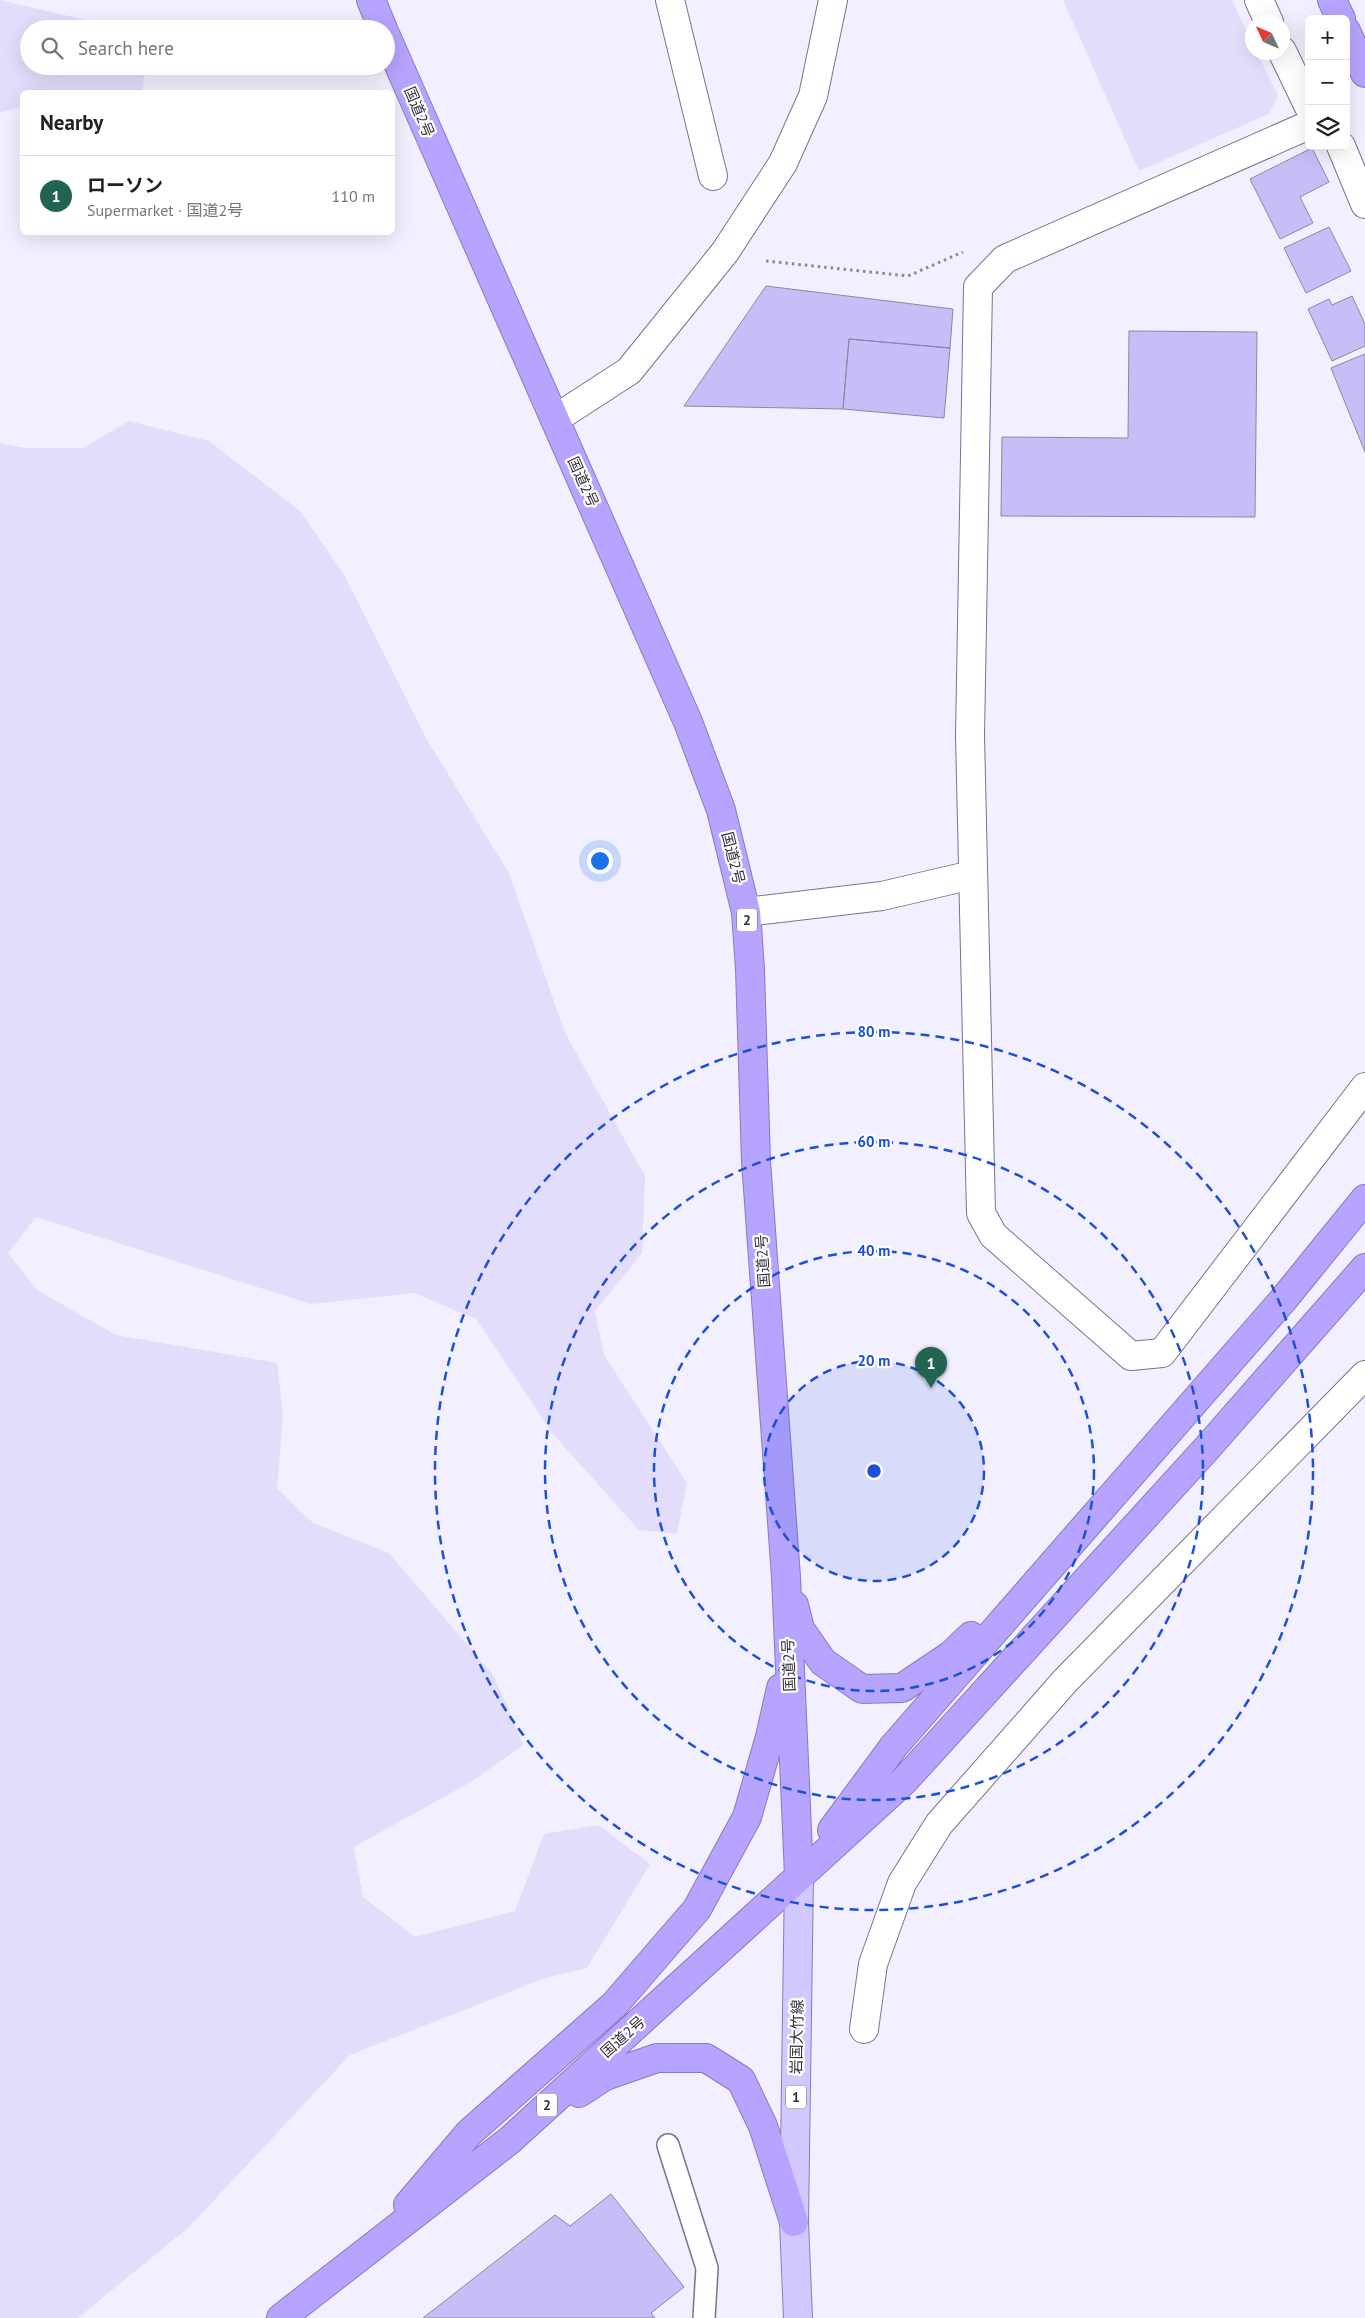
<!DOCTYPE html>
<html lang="en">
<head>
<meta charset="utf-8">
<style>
	:root { --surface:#fff; --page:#f2f2f2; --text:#202124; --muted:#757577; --line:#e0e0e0; --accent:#226351 }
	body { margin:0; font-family:"PT Sans","Noto Sans JP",sans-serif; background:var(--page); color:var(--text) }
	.controls { position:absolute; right:15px; top:15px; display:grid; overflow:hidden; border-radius:8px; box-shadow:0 5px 20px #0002 }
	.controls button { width:45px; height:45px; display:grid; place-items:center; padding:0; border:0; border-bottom:1px solid var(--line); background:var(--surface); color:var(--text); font:25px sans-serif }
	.compass { position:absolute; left:1245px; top:15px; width:45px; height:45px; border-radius:50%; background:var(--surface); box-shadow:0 5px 20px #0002; rotate:314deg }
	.you { position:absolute; left:599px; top:860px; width:18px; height:18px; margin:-12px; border:4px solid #fff; border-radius:50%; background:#1a73e8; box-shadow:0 0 0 8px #1a73e833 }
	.badge { display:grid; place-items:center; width:32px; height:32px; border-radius:50%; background:var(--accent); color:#fff; font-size:16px; font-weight:700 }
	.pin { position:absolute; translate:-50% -41px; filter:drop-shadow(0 1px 2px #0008) }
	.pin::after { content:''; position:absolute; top:26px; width:18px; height:15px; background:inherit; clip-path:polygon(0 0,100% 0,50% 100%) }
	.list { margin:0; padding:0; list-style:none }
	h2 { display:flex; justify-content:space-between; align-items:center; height:65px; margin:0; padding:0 20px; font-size:21px }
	h2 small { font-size:16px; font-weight:400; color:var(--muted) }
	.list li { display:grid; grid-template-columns:32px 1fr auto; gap:15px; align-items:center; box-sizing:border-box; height:80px; padding:0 20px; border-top:1px solid var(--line) }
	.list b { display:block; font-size:19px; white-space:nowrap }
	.list p { margin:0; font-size:16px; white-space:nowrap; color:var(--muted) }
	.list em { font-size:16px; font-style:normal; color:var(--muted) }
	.icon { flex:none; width:28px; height:28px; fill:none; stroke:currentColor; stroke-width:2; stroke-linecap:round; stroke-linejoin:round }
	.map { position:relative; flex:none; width:1365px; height:2318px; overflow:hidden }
	.search { position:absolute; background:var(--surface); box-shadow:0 5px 20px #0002; left:20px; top:20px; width:375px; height:55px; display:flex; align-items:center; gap:12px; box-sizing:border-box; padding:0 18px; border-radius:28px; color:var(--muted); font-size:19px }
	.panel { position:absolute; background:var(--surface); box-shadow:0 5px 20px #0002; left:20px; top:90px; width:375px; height:145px; border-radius:8px }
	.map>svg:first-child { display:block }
	.green { fill:#e2ddfb }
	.building { fill:#c8bef7; stroke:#8b86a4 }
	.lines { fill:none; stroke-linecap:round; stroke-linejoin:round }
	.lane-casing { stroke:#787391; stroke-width:24 }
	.street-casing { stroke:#787391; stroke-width:30 }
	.secondary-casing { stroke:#787391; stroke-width:30 }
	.primary-casing { stroke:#887bba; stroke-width:30 }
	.highway-casing { stroke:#887bba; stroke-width:30 }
	.path { stroke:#8a8895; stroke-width:3; stroke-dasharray:2.5 4; stroke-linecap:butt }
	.lane { stroke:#fff; stroke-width:21 }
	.street { stroke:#fff; stroke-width:28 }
	.secondary { stroke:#fff; stroke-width:28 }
	.primary { stroke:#d3c8fe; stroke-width:28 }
	.highway { stroke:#b6a4fe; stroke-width:28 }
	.ring { fill:none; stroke:#1d4ed8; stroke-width:2.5; stroke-dasharray:9 6 }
	.labels { text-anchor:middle; stroke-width:4.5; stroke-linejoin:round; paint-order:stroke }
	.shield { fill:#fff; stroke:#706d76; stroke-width:1 }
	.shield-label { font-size:14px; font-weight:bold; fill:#322f3c }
	.street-label { font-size:15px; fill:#322f3c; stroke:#fff }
	.centre { fill:#1d4ed8; stroke:#fff; stroke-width:2.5 }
	.ring-label { font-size:15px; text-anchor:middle; font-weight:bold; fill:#1d4ed8; stroke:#fff; stroke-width:4.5; stroke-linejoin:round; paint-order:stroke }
</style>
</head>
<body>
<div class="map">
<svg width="1365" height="2318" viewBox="0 0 1365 2318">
	<rect width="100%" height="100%" fill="#f2f0fe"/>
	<!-- green -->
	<path class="green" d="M0,0l94,22 7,7h-72v37h110l6,6 -3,20h-120v14l-22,7z
		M1063,0h169l20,43v9l5,1 21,42 -9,19 -130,57z
		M129,421l80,20 91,70 43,62 84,167 82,133 56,160 80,143 -3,77 -47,58 9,44 83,128 -10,51 -38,-4 -87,-97 -76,-114 -62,-26 -103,11 -275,-87 -28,36 29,37 79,45 161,28 6,54 -6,71 36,35 76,30 105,123 29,69 -52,37 -117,65 9,50 52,40 100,-26 29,-77 54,-9 52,39 -63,104 -42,10 -195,77 -161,172 -111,91h-78v-1875l25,5h58z"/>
	<!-- building -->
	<path class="building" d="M1312,148l17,34 -29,15 13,26 -33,16 -30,-60z
		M1329,227l22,44 -45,22 -22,-45z
		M766,286l187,23 -3,39 -101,-9 -6,70 -159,-3z
		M1352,296l13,28v22l-33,15 -24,-52 21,-10 3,6z
		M1129,331l128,1 -2,185 -254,-1 1,-79 126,1z
		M849,339l101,9 -6,70 -101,-9z
		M1365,354v98l-34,-84z
		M611,2194l73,93 -33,26 4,5h-232l132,-103 15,11z"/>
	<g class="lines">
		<!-- lane casing -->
		<g class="lane-casing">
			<path id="lane" d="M668,2145l39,123 -3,50"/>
		</g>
		<!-- street casing -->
		<g class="street-casing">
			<path id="street" d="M670,0l43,176
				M1259,0l10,22
				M1282,51l27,56
				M1309,125l-304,134 -27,28 -8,449 11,477 12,22 138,121 31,-3 203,-266
				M1341,146l24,58
				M746,912l136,-16 90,-21
				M864,2029l9,-65 29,-81 37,-59 126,-143 300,-306"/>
		</g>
		<!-- secondary casing -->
		<g class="secondary-casing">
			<path id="secondary" d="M555,419l74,-48 96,-119 58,-89 30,-67 20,-96"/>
		</g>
		<!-- primary casing -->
		<g class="primary-casing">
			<path id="primary" d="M798,2318l-4,-96 5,-346"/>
		</g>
		<!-- highway casing -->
		<g class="highway-casing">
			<path id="highway" d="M371,0l12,29
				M1332,0l9,19
				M1346,31l19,42
				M386,36l302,686 33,88 25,102 4,57 6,192 30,416 13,299
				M794,1605l6,24 23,33 39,27 40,-1 49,-33 20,-19
				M832,1830l62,-84 389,-446 82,-101
				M579,2093l26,-17 52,-18h49l35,22 22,46 31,96
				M408,2205l61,-72 145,-128 83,-96 50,-92 23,-80 11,-49
				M281,2318l229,-178 393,-358 305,-335 157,-179"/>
		</g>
		<!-- path -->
		<path class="path" d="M766,261l142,15 55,-24"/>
		<!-- lane -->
		<use href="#lane" class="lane"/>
		<!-- street -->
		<use href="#street" class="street"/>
		<!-- secondary -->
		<use href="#secondary" class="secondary"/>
		<!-- primary -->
		<use href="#primary" class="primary"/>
		<!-- highway -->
		<use href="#highway" class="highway"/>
	</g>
	<!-- distance rings -->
	<circle cx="874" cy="1471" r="110" fill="#1d4ed8" fill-opacity=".12"/>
	<g class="ring">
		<circle cx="874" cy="1471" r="110"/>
		<circle cx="874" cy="1471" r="220"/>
		<circle cx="874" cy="1471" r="329"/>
		<circle cx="874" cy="1471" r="439"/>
	</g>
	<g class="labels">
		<!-- shield labels -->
		<g class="shield">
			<rect x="737" y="908.5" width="20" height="23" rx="4"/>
			<rect x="786" y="2085.5" width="20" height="23" rx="4"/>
			<rect x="537" y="2093.5" width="20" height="23" rx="4"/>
		</g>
		<g class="shield-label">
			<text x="747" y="925">2</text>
			<text x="796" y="2102">1</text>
			<text x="547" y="2110">2</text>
		</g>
		<!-- street labels -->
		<g class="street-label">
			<text transform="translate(419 112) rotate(67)" y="5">国道2号</text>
			<text transform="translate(583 482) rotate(66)" y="5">国道2号</text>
			<text transform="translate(733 858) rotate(76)" y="5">国道2号</text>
			<text transform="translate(763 1261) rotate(-94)" y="5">国道2号</text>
			<text transform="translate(789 1665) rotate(-92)" y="5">国道2号</text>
			<text transform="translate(623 2037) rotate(-42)" y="5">国道2号</text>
			<text transform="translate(797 2037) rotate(-89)" y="5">岩国大竹線</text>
		</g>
	</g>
	<circle cx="874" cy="1471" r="8" class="centre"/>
	<g class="ring-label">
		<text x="874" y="1037">80 m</text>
		<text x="874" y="1147">60 m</text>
		<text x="874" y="1256">40 m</text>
		<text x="874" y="1366">20 m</text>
	</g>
</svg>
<div class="controls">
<button>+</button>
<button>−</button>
<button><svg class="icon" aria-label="layers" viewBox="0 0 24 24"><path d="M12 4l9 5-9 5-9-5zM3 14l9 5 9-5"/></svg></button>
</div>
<svg class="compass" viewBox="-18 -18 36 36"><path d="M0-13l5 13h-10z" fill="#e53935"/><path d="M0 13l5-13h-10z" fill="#757577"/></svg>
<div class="you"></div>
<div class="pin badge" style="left:931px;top:1388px">1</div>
<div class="search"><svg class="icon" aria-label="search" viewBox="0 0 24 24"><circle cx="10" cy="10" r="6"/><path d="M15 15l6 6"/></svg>Search here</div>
<section class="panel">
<h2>Nearby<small></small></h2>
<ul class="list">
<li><span class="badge">1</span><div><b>ローソン</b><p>Supermarket · 国道2号</p></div><em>110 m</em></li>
</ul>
</section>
</div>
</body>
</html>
